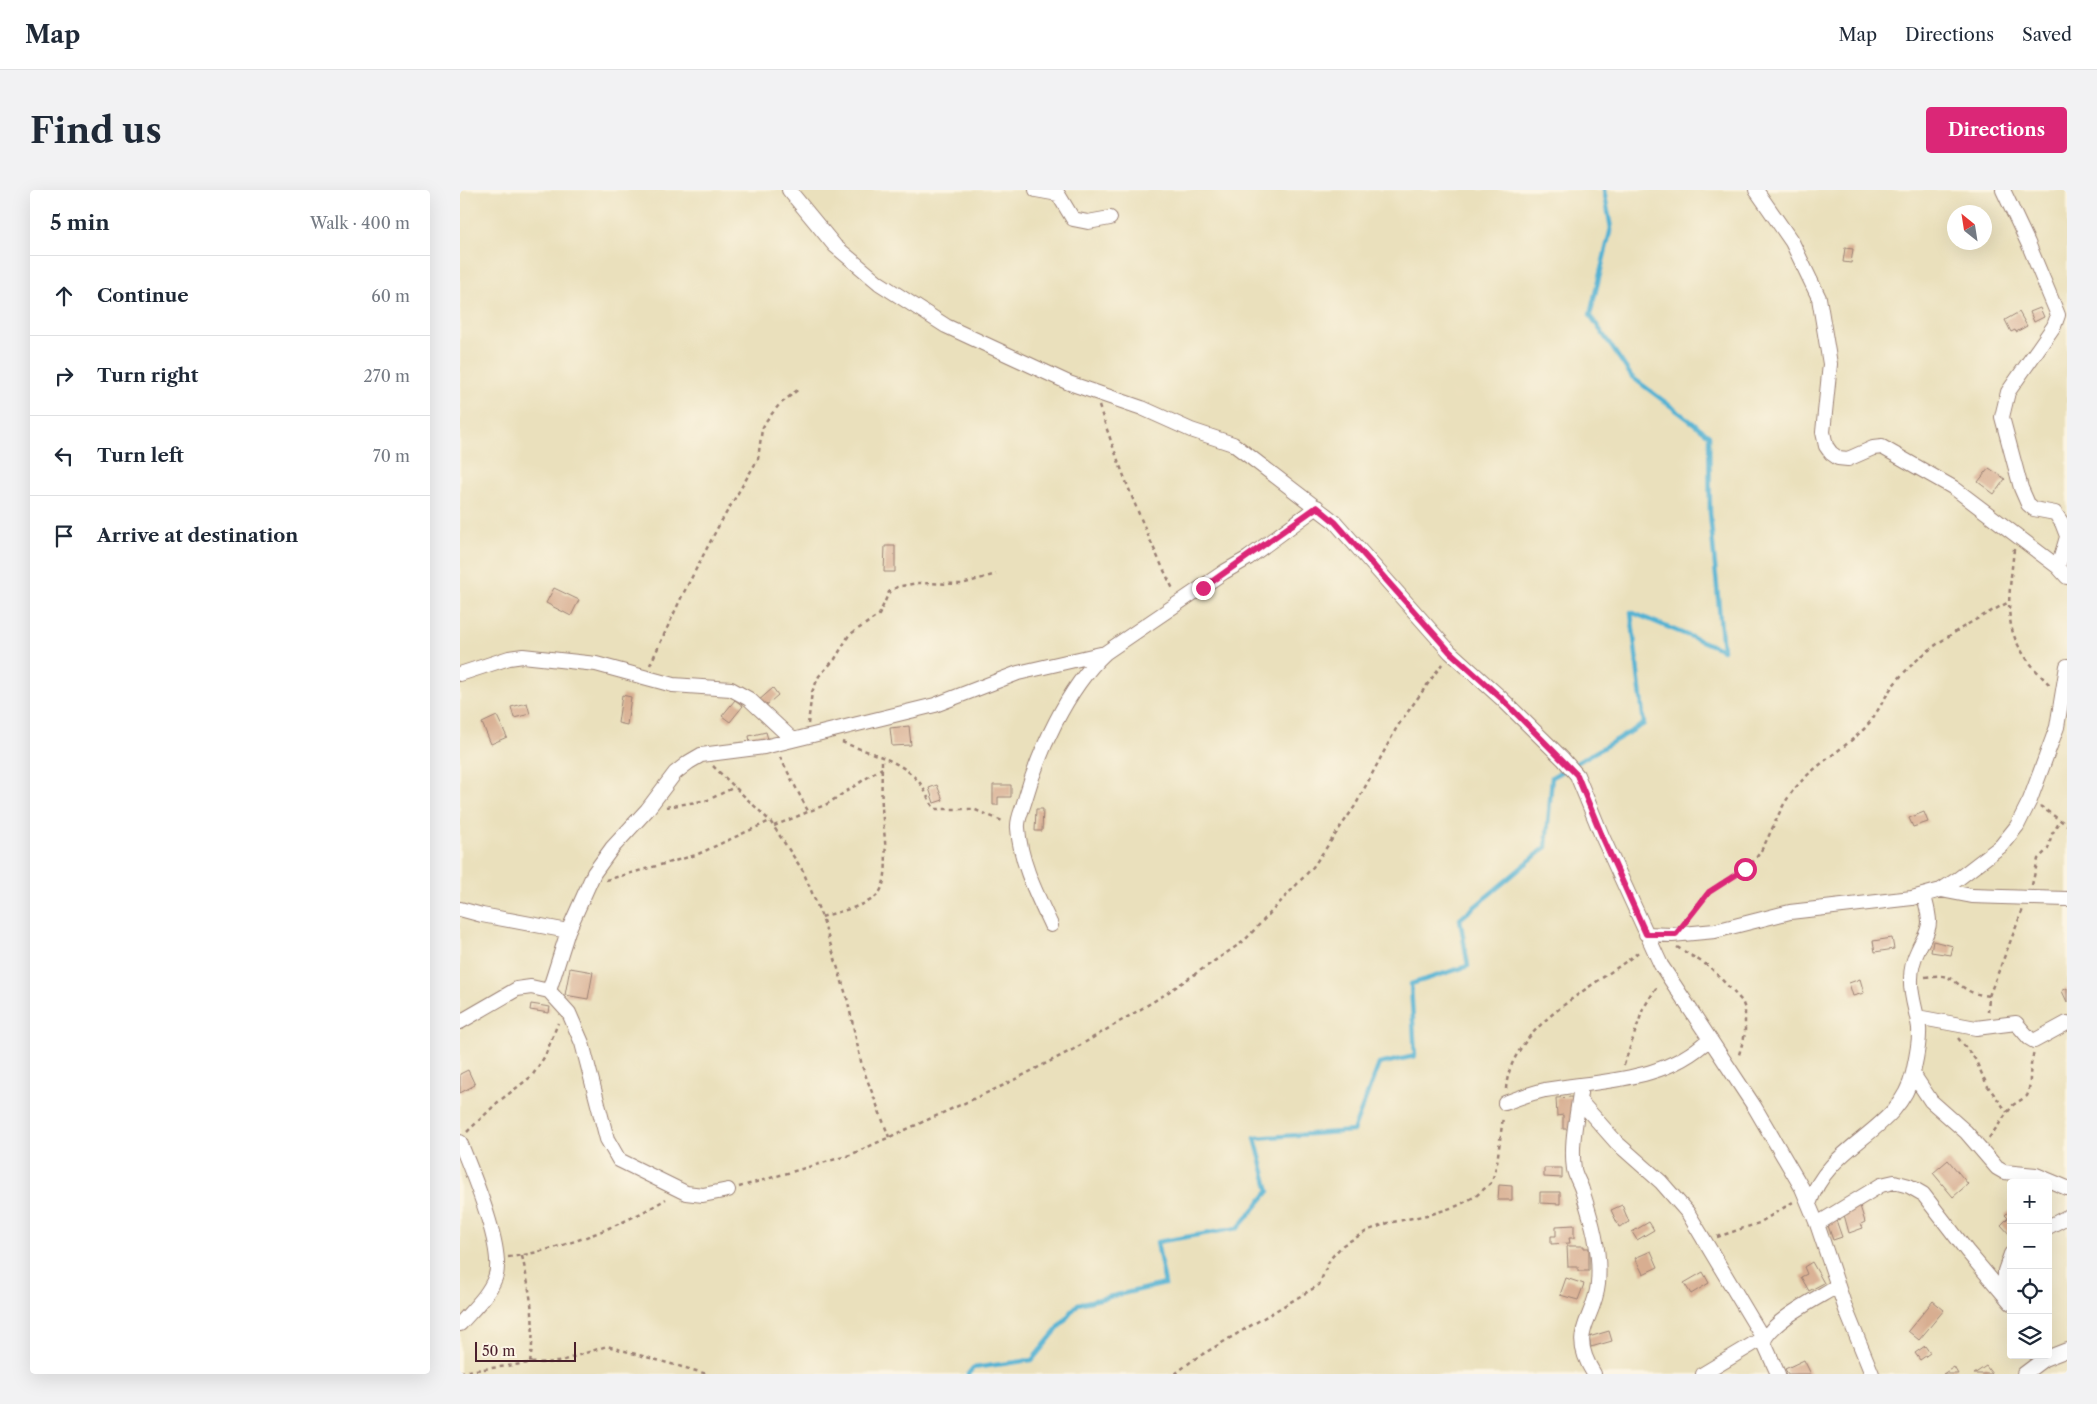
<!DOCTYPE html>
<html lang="en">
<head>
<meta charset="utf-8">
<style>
	:root { --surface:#fff; --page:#f2f2f3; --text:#1f2937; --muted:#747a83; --line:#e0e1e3; --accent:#db2777 }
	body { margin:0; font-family:"Libre Caslon Text",serif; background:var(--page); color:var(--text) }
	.controls { position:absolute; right:15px; bottom:15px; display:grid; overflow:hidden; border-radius:5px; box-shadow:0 5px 20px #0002 }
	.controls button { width:45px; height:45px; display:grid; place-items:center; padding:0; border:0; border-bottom:1px solid var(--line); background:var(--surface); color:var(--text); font:25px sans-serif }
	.compass { position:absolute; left:1487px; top:15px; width:45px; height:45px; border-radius:50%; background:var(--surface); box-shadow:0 5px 20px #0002; rotate:330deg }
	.scale { position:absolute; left:15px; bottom:12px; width:101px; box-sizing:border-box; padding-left:5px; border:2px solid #4a1f2b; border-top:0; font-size:14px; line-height:18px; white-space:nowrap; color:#4a1f2b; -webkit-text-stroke:4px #fcf5e5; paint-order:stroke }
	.stop { position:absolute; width:15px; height:15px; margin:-11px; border:4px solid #db2777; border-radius:50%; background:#fff }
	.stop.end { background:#db2777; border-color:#fff; box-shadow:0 1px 5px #0008 }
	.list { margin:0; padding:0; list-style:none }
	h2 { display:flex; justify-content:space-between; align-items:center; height:65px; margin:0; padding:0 20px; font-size:21px }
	h2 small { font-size:16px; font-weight:400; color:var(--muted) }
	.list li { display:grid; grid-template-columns:32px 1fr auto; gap:15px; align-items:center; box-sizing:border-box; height:80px; padding:0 20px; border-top:1px solid var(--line) }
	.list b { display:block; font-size:19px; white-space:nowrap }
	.list em { font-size:16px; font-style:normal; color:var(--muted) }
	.icon { flex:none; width:28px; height:28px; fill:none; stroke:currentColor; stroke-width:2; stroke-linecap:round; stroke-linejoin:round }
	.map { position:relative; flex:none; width:1607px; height:1184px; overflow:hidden; border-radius:5px }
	header { display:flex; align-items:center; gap:30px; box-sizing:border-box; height:70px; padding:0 25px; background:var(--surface); border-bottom:1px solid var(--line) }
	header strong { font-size:24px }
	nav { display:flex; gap:28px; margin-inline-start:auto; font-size:18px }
	.intro { display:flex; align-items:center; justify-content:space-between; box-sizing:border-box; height:120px; padding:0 30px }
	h1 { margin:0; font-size:35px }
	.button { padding:12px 22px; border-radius:5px; background:var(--accent); color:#fff; font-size:18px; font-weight:700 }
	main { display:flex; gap:30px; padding:0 30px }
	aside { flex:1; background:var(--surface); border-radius:5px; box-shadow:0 5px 20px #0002 }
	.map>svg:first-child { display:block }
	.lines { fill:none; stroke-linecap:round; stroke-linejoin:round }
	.stream { stroke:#55b2d3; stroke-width:4.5 }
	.building { fill:#d8ae91 }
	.street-casing { stroke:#9a8074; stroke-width:16 }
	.path { stroke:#9a8074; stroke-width:2.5; stroke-dasharray:4 4; stroke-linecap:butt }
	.street { stroke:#fff; stroke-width:14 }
	.route { stroke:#db2777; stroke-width:6 }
</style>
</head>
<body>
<header>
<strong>Map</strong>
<nav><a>Map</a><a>Directions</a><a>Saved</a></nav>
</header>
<div class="intro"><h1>Find us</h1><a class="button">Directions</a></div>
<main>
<aside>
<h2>5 min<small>Walk · 400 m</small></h2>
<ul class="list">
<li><svg class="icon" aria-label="ahead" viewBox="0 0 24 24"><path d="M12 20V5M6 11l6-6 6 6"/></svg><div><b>Continue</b></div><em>60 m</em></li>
<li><svg class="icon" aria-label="right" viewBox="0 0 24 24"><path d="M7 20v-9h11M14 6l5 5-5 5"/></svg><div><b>Turn right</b></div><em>270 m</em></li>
<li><svg class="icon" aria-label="left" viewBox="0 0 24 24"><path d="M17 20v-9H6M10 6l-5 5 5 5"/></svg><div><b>Turn left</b></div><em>70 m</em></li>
<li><svg class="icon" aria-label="arrive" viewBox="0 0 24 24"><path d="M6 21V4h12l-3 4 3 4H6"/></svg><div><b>Arrive at destination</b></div></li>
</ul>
</aside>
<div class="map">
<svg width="1607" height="1184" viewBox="0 0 1607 1184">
	<rect width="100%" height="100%" fill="#fcf5e5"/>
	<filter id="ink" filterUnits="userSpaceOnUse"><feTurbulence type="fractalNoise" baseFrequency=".02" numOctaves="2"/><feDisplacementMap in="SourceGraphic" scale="10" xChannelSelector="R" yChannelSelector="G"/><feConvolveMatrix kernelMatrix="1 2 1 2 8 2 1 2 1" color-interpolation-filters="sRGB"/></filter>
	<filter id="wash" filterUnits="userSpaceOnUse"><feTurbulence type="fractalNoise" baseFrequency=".0096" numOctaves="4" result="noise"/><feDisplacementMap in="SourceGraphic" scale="20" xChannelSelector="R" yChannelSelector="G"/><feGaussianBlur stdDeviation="1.12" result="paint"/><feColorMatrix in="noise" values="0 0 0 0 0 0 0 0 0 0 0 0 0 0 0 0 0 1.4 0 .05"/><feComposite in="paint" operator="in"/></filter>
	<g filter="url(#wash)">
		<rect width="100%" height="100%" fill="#eae0bc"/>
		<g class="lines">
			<!-- stream -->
			<path class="stream" d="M508,1184l5,-6 59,-8 46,-56 87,-20 -8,-42 81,-14 31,-37 -14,-53 98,-7 26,-67 36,-8 -4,-72 57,-18 -8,-47 86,-72 6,-70 92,-53 -13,-112 92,38 -13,-137 -1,-78 -77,-58 -42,-62 21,-87 -7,-38"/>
		</g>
		<g id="blocks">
			<!-- building -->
			<path class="building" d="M1385,58l8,1 -2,14 -8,-1z
				M1580,118l4,9 -10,5 -4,-10z
				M1559,122l8,14 -11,6 -1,-2 -4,2 -6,-12z
				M1529,278l16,11 -11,15 -16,-12z
				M425,356h10v26h-11z
				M94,398l25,12 -8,16 -25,-13z
				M313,498l5,7 -15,13 -6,-6z
				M162,505l9,2 -4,28 -9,-2z
				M275,510l8,6 -13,16 -8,-6z
				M67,513l3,11 -16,4 -3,-11z
				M37,526l10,21 -16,7 -9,-21z
				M449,536l2,19 -19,1 -2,-18z
				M306,542l2,7 -18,3 -1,-6z
				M477,595l6,15 -9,3 -5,-15z
				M533,595h18v12h-13v8h-5z
				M576,619h7l-1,22h-7z
				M1464,622l4,10 -15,5 -4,-9z
				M1432,748l2,11 -19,3 -2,-11z
				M1473,751l20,5 -2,9 -20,-3z
				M110,778l23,4 -5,27 -23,-4z
				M1400,789l4,14 -11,3 -4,-13z
				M1607,798v14l-5,-11z
				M71,814l19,3 -1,6 -19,-3z
				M8,880l7,15 -15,8v-19z
				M1112,907v32h-9v-14l-6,1 -1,-18z
				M1488,970l20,24 -15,13 -20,-24z
				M1084,978h18v10l-18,-1z
				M1039,995l13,1v14h-14z
				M1080,1002h20v12l-20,-1z
				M1162,1015l7,17 -10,5 -8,-17z
				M1400,1016l5,16 -4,2 2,4 -14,5 -6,-22z
				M1551,1020v26l-10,-11 7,-7 -3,-3z
				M1376,1030l6,17 -9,3 -6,-17z
				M1189,1032l5,8 -17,10 -5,-8z
				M1114,1035v13h-5l1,5 -19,1v-8h5v-10z
				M1107,1056h17v2h5v23h-11v-4h-10z
				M1191,1061l7,16 -15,7 -8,-16z
				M1352,1072l12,21 -15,8 -8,-14 6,-3 -3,-7z
				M1243,1082l6,11 -18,11 -7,-11z
				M1106,1088l18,6 -6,16 -18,-5z
				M1473,1111l11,9 -25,30 -11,-9z
				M1149,1141l3,10 -21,6 -2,-10z
				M1465,1156l5,7 -10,7 -5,-7z
				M1344,1170l7,14h-23l-3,-5z
				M1526,1176l6,8h-18z
				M1494,1177l4,7h-15z"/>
		</g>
	</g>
	<g filter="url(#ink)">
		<use href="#blocks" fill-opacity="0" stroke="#9a8074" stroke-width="1"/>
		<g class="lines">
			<!-- street casing -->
			<g class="street-casing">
				<path id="street" d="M329,0l46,56 44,37 67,43 123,57 73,25 49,22 42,14 16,12 86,66 115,130 51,46 62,61 14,16 25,61 59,129 93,141 48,82 15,36 29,86 26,64
					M576,0l22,4 15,25 15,3 22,-4
					M1296,0l36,52 27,56 11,66 -7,68 3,14 5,7 7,5 10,1 25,-11 9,-1 72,41 104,79 9,10
					M1543,0l25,53 30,72 -4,11 -46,66 -6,25 19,71 7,16 6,5 21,4 7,10 5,13
					M1598,377l9,-30
					M0,484l49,-16 14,-2 73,8 77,21 58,4 18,10 43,40
					M1481,700l31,6 95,3
					M0,719l22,6 86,16
					M591,735c-14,-30 -31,-63 -33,-97 -1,-8 4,-18 6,-25 14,-50 43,-115 81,-150l119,-81 24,-14 69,-51
					M1186,744l26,1 43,-4 75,-19 122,-14 29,-8 17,-11 43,-33 16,-20 13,-26 27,-73 10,-61
					M89,801l19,-60 26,-58 18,-25 35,-38 28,-37 14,-11 12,-7 63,-8 171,-42 83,-32 87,-20
					M1457,827l59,11 40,-5 13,15 5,3 33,-18
					M0,832l57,-33 14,-2 18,4 20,22 13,30 25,96 12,21 67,33 17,2 25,-5
					M1453,884l18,27 35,31 31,36 7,4 32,3 31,13
					M1121,895c-3,28 -11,57 -7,84 1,7 6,14 8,21 10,31 19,61 16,94 -4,38 -31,47 -4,90
					M1119,910l38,43 44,39 27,31 76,127
					M1045,913c13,-5 26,-10 40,-13 57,-10 120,-8 164,-51
					M0,952c11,28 46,109 35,136 -7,18 -23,32 -35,46
					M1349,1014c21,-63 90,-71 104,-131 3,-14 7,-30 6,-45 -2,-16 -9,-32 -8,-49 0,-9 3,-21 7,-29 4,-10 11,-17 11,-28 0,-8 -3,-18 -5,-26
					M1357,1034l64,-39 13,-3 15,4 14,8 44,57 44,52
					M1588,1037l19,-10
					M1545,1106v-25l6,-17
					M1243,1184l60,-36
					M1318,1184l-13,-29 -1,-5c11,-21 52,-41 73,-54
					M1564,1184l20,-15 23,-9"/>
			</g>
			<!-- path -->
			<path class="path" d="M639,216c21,63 45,125 75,185
				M1554,359c-7,67 -14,87 37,137
				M190,475l32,-69 36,-69 40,-68 4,-30 4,-8 13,-16 21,-17
				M348,534l4,-32 7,-16 16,-17 14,-24 30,-20 10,-23 8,-5 20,-4 45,1 34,-10
				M382,552c26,11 58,17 77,40 7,8 9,19 16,27h38l32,13
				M320,567l29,56
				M253,576l57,55 33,50 19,46 25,81 15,68 27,71
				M1580,616l27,19
				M206,617l42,-7 27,-13
				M314,636l53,-22 55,-36
				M146,690l90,-25 74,-34
				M1572,695l6,-26 10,-10 4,-15 9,-14
				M362,727c14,-5 47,-11 56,-23 14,-15 5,-67 4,-87 -1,-16 0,-33 0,-50
				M1226,731c9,-11 17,-26 30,-34 13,-10 29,-15 40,-29 14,-18 20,-45 36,-66 20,-26 48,-40 71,-62 14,-14 20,-32 32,-47 29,-36 73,-60 114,-81
				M1217,757l33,20 32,34 3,8v25l-7,24
				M1465,787c26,-4 24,2 44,14 6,3 13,4 20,5
				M1528,822l1,-16 34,-87
				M1498,848l17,21 12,26 20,27
				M1164,875l19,-56 15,-24
				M1046,899c4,-64 93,-104 135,-139
				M7,942l31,-30 34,-26 13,-20 13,-33
				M1529,948l24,-33 14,-9c5,-12 1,-28 7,-43
				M279,997l111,-32 152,-69 72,-37 87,-52 83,-56 69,-74 42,-61 42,-79 45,-63
				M1257,1047l42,-14 34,-21
				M62,1066c9,40 14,65 8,107
				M48,1067c46,-4 118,-33 158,-58
				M0,1182l70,-9 28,-1 49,-16 100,28
				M715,1184l18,-14 126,-75 11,-26 13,-14 26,-15 19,-7 44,-9 25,-8 19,-10 16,-14 5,-19 6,-46"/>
			<!-- street -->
			<use href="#street" class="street"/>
		</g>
	</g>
	<g class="lines" filter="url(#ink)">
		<!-- route -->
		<path class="route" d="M743,398l114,-81 18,15 115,130 51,46 76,77 25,61 44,98h30l33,-42 36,-23"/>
	</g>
</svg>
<div class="controls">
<button>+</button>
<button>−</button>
<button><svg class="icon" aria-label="locate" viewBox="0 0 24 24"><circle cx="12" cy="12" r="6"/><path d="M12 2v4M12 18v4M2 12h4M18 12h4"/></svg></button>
<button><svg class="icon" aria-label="layers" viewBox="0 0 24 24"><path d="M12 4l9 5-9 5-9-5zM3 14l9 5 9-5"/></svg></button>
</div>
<svg class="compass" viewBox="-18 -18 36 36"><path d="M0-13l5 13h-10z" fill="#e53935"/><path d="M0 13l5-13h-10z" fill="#747a83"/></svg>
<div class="scale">50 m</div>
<div class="stop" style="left:1285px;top:679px"></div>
<div class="stop end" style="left:743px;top:398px"></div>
</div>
</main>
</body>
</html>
